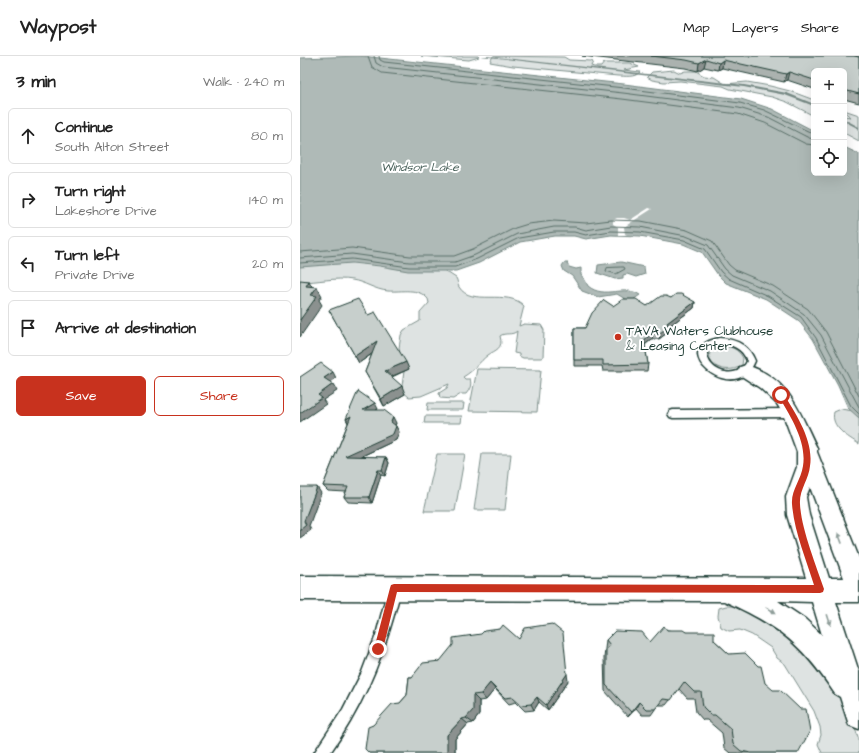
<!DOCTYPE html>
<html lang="en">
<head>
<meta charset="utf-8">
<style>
	:root { --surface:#fff; --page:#f6f6f6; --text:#222; --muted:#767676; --line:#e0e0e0; --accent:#c8321e }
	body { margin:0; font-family:"Architects Daughter",sans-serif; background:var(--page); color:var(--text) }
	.controls { position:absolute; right:12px; top:12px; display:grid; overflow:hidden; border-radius:6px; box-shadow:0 4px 16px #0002 }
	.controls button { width:36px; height:36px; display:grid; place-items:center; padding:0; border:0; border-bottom:1px solid var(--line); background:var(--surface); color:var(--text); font:20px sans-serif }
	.stop { position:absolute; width:12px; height:12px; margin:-9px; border:3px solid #c8321e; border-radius:50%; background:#fff }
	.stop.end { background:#c8321e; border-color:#fff; box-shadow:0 1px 4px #0008 }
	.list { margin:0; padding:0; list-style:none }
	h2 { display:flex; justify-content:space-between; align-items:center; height:52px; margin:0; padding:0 16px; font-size:17px }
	h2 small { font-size:13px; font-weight:400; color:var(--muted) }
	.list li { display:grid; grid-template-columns:26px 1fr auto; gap:12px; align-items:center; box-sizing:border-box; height:56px; margin:0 8px 8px; padding:0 8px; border:1px solid var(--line); border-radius:6px }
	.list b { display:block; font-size:15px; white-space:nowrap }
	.list p { margin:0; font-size:13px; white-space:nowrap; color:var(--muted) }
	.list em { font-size:13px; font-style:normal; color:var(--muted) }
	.actions { display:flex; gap:8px; padding:12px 16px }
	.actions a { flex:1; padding:9px 0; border:1px solid var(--accent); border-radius:6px; text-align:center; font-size:14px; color:var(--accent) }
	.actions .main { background:var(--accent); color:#fff }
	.icon { flex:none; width:22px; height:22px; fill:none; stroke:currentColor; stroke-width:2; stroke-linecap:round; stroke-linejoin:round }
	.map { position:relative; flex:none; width:559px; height:697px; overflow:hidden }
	header { display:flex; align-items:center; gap:24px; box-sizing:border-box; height:56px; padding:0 20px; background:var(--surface); border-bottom:1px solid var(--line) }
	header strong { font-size:19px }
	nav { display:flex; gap:22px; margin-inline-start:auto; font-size:14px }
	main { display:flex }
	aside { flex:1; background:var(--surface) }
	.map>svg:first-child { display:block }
	.green { fill:#dee3e2; stroke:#7e908b }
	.water { fill:#afbab7; stroke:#758883 }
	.pier { fill:#fff }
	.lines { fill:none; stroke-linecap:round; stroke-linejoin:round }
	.shore { stroke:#596f68; stroke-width:1 }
	.stream { fill:#758883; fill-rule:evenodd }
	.lane-casing { stroke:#1f3d34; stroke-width:3 }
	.street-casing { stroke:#1f3d34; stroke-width:3 }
	.lane { fill:#fff; fill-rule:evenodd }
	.street { fill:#fff; fill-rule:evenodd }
	.wall { fill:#abb2af; stroke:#1f3d34 }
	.shaded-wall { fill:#8b918f; stroke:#1f3d34 }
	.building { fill:#c7cfcc; stroke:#1f3d34 }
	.oneway { fill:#8f9e9a }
	.route { fill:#c8321e }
	.poi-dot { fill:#c8321e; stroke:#fff; stroke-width:1.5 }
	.labels { text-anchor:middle; stroke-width:4; stroke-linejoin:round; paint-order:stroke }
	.far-water-label { font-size:12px; font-style:italic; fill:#4a625b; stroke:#fff }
	.poi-label { font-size:13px; fill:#1f3d34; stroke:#fff; text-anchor:start }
</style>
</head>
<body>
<header>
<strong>Waypost</strong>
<nav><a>Map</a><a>Layers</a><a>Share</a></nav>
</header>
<main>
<aside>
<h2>3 min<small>Walk · 240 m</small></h2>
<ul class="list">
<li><svg class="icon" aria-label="ahead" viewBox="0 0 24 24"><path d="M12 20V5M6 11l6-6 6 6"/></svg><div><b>Continue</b><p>South Alton Street</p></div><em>80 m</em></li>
<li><svg class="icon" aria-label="right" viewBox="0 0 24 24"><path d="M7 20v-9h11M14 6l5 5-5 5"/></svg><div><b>Turn right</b><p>Lakeshore Drive</p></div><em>140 m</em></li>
<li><svg class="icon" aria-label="left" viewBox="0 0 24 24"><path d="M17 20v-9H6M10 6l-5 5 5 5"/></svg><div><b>Turn left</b><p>Private Drive</p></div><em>20 m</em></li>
<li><svg class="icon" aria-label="arrive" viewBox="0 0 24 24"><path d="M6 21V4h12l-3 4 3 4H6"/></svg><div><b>Arrive at destination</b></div></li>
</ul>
<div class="actions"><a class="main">Save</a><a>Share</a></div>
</aside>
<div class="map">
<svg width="559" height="697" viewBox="0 0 559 697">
	<rect width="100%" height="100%" fill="#fff"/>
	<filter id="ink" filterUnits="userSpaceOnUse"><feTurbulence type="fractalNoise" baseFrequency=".025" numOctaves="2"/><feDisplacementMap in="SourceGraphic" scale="8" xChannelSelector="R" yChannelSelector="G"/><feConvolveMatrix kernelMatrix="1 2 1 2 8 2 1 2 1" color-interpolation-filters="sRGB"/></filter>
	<g filter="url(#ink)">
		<!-- green -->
		<path class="green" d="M121,0h57l1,1 -10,3z
			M193,0l71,1 5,3 22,1 2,1 -2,4 3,1h7l3,-4h26l9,4 -15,3 16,2c-5,6 -15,4 -22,4l-105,-10 -23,-4z
			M374,14l6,3 5,-2h11l8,5 10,1 11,7 22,-2 23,4 20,5 24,9v16l-27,-14 -15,-5 -42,-8 -7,-3 -43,-5 -16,1 -12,-2 -5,-3 5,-5z
			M544,54l15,5v26l-15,-8v-17l7,1 -7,-5z
			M39,204l103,9 14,9c2,3 1,6 3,9 12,20 49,1 65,19l-5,20 5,-2 17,1 3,5 -1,27 -2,1h-18l-4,-2v-2l-5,-1 3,-22c-5,5 -12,1 -17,5 4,13 -5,14 -12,19 -9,7 -13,15 -25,22l2,2h5c2,6 0,10 -4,15h-5l-8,5 -13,-1 -1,-5 8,-5 2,-4 -28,12 -12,1 -6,-5 -1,-6 2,-15 -5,-23 2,-13 3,-5 16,-9v-8l9,-10 -1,-4c-10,-12 -26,-7 -40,-8 -13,-1 -23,-9 -36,-11 -17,-3 -34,2 -52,2v-18z
			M421,290c10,0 17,3 22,12l-1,7c-11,9 -36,4 -32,-13l4,-4z
			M177,313l64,1 -4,42 -68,-1z
			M128,347h36l-1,7h-36z
			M541,353l12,2 6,4v29c-11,-7 -29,-17 -25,-32z
			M125,360h37l-1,7h-37z
			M137,398h28l-10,57h-31z
			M182,398h29l-6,56h-31z
			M426,550h16l76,47 35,68 6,19v13h-37l-4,-9 3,-9 -1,-8 -6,-16 -29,-47 -8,-6 -6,-10 -19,-13 -12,-5 -11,1 -8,-4 -3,-11 1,-8z"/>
		<!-- water -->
		<path class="water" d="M61,0l263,28 117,15 31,10 42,22v42h30v-26l15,7v264l-11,-10 -10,-23 -25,-46 -15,-19 -32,-21 -40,-16 -8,-8 -16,-23 -19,-8 -43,-8 -29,-1 -25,4 -12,-3h-19l-35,6 -41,21 -23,8h-48l-28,-5 -28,-3 -52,4v-209z
			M321,206l23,5 1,7 -9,3 -9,-3 -4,1v3l-8,1 -18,-6 1,-8z
			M264,207h4l-1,1 2,3 7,2 5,-1v7l4,5 3,6c17,14 36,-2 52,9l-10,7 -13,-8 -19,3 -16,-6 -10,-15 -8,-5 -2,-5z"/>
		<!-- pier -->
		<path class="pier" d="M349,152l3,1 -28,18 1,7 2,1h-9v-8l-5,-3v-4l4,-2h7l6,2z"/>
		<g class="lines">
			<!-- shore -->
			<path class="shore" d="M68,0l4,11 10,6 240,26 116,15 27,9 41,21 8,1
				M74,0l2,7 7,4 240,26 116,15 29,9 41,21 5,1
				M79,0l1,4 4,2 240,26 116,15 24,7 50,24
				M0,196l52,-4 58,8h44l19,-7 42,-21 13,-4 26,-3 32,2 25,-3 30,1 46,9 25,11 17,24 6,5 38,16 35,23 18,23 33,64
				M0,202l52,-4 57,8h46l20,-7 42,-21 37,-7h21l11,3 25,-4 29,1 46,9 22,9 17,24 7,6 38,16 34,23 17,21 38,72
				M0,207l52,-4 57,8h46l22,-8 42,-21 35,-6h20l12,3 25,-4 29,1 44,8 21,9 16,23 8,7 39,17 33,21 15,21 35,68 8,8
				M321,211h3l1,2 -9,5 -10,-3 1,-3z"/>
			<!-- stream -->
			<path class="stream" d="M180,0h7l257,29 43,8 27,11v2l-29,-11 -41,-8z
				M544,63l15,8v2l-15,-8z"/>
			<!-- lane casing -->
			<g class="lane-casing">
				<path id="lane" d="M419,282c17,1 30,7 36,23 -17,44 -80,-3 -48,-19 4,-2 8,-3 12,-4zM419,288c13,0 23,4 28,17 -8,20 -41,12 -40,-10l5,-5z
					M492,353l3,1 2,3 -2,3 -3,1 -119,1 -3,-1 -2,-3 2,-3 3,-1z
					M94,527l4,2c4,8 -2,21 -4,30 -14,50 -34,96 -64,138h-16l29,-44 19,-37 14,-37 12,-46 2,-4z"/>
			</g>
			<!-- street casing -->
			<g class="street-casing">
				<path id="street" d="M446,309c44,13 53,47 71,83v4l42,106v44h-23l23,70v57l-10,-4 -9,-28 -5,-3c-34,-51 -56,-68 -111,-93l-424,-1v-24l506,2 -19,-63 -1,-18 11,-30v-15l-14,-38 -6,-10 -17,-16 -20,-13 -2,-4 2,-4zM510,431l34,91h-15l-20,-63 -3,-18zM478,545l34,1 10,33 -17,-16z"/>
			</g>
			<!-- lane -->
			<use href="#lane" class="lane"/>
			<!-- street -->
			<use href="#street" class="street"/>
		</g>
		<!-- wall -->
		<path class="wall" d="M282,0h277v47l-15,-4v-28h-30v18l-27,-9 -3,2 -62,-14 -4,2 -14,-3 -6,4 -13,-3z
			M371,242l24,4 -1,6 -26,19 -1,6 -8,6h-7l-7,6 3,19 -1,7h-44l-1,-5h-28v-38h11l28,-22h34z
			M29,254l39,5 41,54 -17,8 13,17 -21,12 -19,-34 7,-18 -13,9z
			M78,353l-2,1 20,13 -1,2 4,7 -3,8 -36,17h26l3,6 -4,13 -4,-1 -9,28 -24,-1 -4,-5 2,-5 -18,-1 -5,-5 25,-63 -2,-4z
			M367,574l19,2 28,8 15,14 36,29 33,70h-68l-6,-5 -2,-15 -15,-13h-4l-7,-8 -2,-14h-7l-8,-9 -13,16h-8l-7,10h-9l-6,-7 -8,9 -23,-26 -1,-33 2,-18 44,2z
			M109,621l159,4 -20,29 -9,-8 -5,8 -9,1 -9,-9 -7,2 -14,-15 -9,11 -7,1v14l-6,8 -5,1 -13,15v14h-86l4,-28 27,-22 7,-8z"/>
		<!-- shaded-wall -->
		<path class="shaded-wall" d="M406,3l-2,8 -6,4 1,-8z
			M423,4l-1,8 -4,2 1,-7z
			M489,16l-2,8 -3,2 2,-8z
			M9,225l5,9 -8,-4z
			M17,231l5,9 -3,4 3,5 -22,32v-17l11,-25z
			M395,246l-1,6 -26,19 -1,6 -8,6 1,-6 7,-10z
			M353,277l-1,6 -9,7 1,-6z
			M77,285l3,7 -21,15 -4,-7z
			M106,306l3,7 -21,9 -3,-7z
			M33,316l3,6 -8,6 -4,-6z
			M33,328l4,7 -14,9 3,4 -26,18v-9l18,-18z
			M102,330l3,8 -21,12 -3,-7z
			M75,347l3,6 -12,7 -3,-6z
			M51,360l-1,9 -4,-6z
			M93,361l3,6 -2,5 -3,-6z
			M96,370l3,6 -3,8 -47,22 -4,-6z
			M86,401l3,6 -4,13 -3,-6z
			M78,414l3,5 -9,28 -3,-6z
			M17,431l4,6 -12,33 2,4 -11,8v-8z
			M267,618l1,7 -20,29 -2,-5z
			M190,627l5,6 -9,11 -5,-6z
			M173,639l6,6v14l-6,8 -7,-5z
			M237,641l2,5 -5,8 -3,-6z
			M339,646l-3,6 -8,9 3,-5z
			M162,663l6,5 -13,15v14h-10l2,-18z"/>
		<!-- building -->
		<path class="building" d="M351,0h203l5,1v37l-15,-4v-19h-30v9l-25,-8 -3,2 -63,-14 -4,3 -13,-4 -7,4 -13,-3z
			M0,224l9,1 -3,5 11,1 -6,8 6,1 -17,24z
			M376,238h5l14,8 -28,21 1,4 -8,6h-7l-9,7 4,24 -45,1v-5h-29v-32h11l7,-15 12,-13 9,6 10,-7h13l11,7 14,-10h5l5,2z
			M58,243l10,16 7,-3 31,50 -21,9 17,15 -21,13 -16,-27 12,-31 -22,15 -26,-46z
			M21,307l12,9 -9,6 9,6 -15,11 4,3 -22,15v-36z
			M58,335l17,12 -12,7h21l9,7 -2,5 5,4 -3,8 -48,22 41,1 -4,13h-4l-9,27h-25l4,-10 -25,-1 28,-70 -5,3z
			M0,431h17l-13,34 2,4 -6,5z
			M252,568l11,9 4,41 -21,31 -9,-8 -6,7 -9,1 -9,-8 -8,1 -15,-15 -9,11 -8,1v15l-7,8 -4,1 -15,16v15l-2,3h-76l-4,-4 3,-22 5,-2 19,-21 8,-1 7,-8 2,-18h3l11,-14 17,-2 13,-16v-7l28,-4 3,-3 16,-2 3,-4 16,14 6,-11z
			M364,570l3,4h16l3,2h28v8l15,14 16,-1 13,13h3l4,17 8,7h7l20,19h6l4,22 -12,22h-47l-10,-2 -8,-7 -2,-15 -16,-14h-4l-8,-8 -2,-15h-7l-10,-10 -13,18 -8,-1 -8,10h-9l-7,-7 -8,10 -25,-27v-35l4,-5 -4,-5 9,-9 27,1 8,10z"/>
		<!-- one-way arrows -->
		<defs><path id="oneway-solid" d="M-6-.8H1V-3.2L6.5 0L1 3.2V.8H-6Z"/></defs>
		<g class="oneway">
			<use href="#oneway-solid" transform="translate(540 482) rotate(-111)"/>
			<use href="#oneway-solid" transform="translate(471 554) rotate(29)"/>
			<use href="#oneway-solid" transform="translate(529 564) rotate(72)"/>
		</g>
	</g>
	<!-- route -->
	<path class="route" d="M479,337h4c13,21 31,48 27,73 -1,13 -11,24 -10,38 1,24 16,61 24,85l-1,3 -3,1 -423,-1 -14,57 -1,3 -4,2 -3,-2 -1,-3 16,-61 1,-3 3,-1 420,1c-8,-26 -20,-54 -22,-81 -1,-14 9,-24 11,-38 4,-25 -13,-50 -25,-71z"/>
	<!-- markers -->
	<circle class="poi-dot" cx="318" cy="281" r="4"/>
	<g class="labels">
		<!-- far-water labels -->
		<g class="far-water-label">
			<text x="120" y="115">Windsor Lake</text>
		</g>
		<!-- poi labels -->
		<g class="poi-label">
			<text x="326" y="279">TAVA Waters Clubhouse<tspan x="326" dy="15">&amp; Leasing Center</tspan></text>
		</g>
	</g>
</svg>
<div class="controls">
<button>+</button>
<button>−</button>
<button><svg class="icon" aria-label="locate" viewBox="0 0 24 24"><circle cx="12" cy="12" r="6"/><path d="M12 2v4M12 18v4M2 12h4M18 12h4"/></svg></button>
</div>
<div class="stop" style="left:481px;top:339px"></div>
<div class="stop end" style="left:78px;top:593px"></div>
</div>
</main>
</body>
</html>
